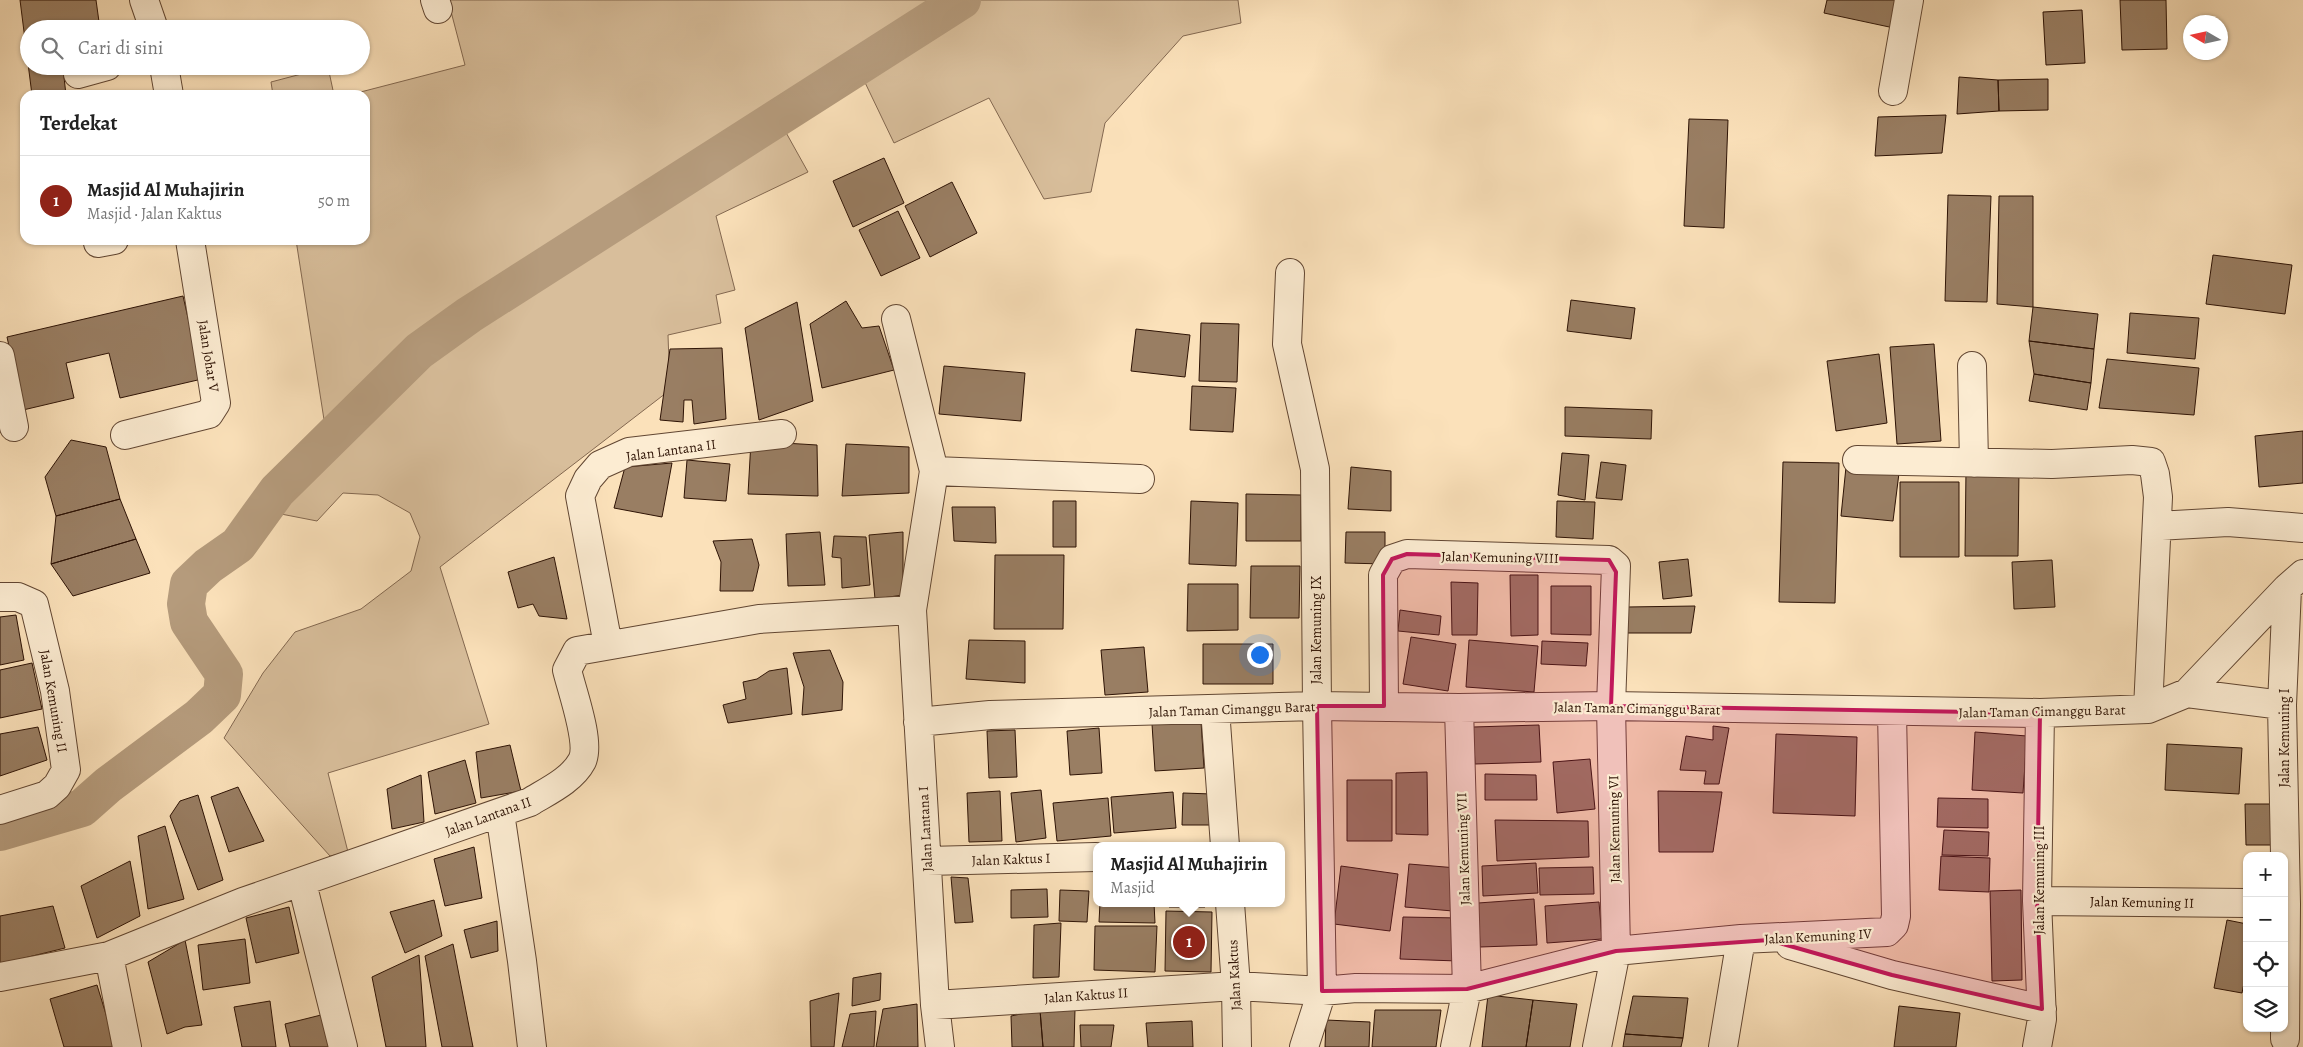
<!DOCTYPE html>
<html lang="id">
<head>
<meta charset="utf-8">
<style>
	:root { --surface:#fff; --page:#f6f6f6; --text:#222; --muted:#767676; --line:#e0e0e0; --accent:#8f2418 }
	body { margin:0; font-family:Alegreya,serif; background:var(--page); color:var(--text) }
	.controls { position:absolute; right:15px; bottom:15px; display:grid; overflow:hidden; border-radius:10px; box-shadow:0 1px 4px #0004 }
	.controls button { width:45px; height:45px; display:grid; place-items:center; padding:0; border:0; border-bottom:1px solid var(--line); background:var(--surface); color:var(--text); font:25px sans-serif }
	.compass { position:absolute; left:2183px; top:15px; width:45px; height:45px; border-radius:50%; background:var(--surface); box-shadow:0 1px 4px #0004; rotate:279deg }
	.you { position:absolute; left:1259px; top:654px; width:18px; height:18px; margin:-12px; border:4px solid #fff; border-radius:50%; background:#1a73e8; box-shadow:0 0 0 8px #1a73e833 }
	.badge { display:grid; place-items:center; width:32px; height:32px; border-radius:50%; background:var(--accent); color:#fff; font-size:16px; font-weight:700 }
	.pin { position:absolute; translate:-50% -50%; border:2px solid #fff; box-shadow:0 1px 5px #0006 }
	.popup { position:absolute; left:1093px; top:842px; width:192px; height:65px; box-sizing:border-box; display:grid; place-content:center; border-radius:10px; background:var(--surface); filter:drop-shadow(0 1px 4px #0005); font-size:16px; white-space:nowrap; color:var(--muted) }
	.popup b { font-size:19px; color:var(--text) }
	.popup::after { content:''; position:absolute; left:50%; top:100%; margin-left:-10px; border:10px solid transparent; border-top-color:var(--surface) }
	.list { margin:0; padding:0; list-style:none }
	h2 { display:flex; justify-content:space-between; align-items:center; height:65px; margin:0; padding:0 20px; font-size:21px }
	h2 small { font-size:16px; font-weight:400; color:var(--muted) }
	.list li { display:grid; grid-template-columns:32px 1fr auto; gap:15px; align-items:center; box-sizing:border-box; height:90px; padding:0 20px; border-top:1px solid var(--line) }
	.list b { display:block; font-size:19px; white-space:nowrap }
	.list p { margin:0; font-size:16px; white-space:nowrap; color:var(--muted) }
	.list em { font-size:16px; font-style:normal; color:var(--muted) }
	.icon { flex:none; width:28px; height:28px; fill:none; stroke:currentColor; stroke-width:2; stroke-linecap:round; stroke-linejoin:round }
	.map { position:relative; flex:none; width:2303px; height:1047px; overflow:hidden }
	.search { position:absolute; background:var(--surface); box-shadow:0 1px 4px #0004; left:20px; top:20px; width:350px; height:55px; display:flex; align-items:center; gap:12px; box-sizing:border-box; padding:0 18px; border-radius:28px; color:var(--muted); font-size:19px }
	.panel { position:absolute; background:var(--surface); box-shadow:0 1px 4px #0004; left:20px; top:90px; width:350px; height:155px; border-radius:15px }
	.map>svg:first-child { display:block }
	.green { fill:#d8be9b; stroke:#836850 }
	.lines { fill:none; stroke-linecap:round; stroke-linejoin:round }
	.canal { stroke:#b59b7c; stroke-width:38 }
	.building { fill:#997e63; stroke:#2e1305 }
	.minor-casing { stroke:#614632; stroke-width:30 }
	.minor { stroke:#fcecd2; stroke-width:28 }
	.marked { fill:#c2185b; fill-opacity:0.2; stroke:#c2185b; stroke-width:4; stroke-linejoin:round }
	.labels { text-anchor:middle; stroke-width:4.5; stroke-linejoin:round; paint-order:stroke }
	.street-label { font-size:14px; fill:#2e1305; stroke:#fcecd2 }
</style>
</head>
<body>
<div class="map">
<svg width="2303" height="1047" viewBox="0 0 2303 1047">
	<rect width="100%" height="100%" fill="#fbe1ba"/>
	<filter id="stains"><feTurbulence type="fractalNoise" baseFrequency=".004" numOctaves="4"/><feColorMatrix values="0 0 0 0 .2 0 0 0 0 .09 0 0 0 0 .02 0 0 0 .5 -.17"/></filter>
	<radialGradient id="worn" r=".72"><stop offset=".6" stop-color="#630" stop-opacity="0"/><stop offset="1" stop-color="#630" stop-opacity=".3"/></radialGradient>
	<!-- green -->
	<path class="green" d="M448,0h790l3,23 -58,13 -78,87 -14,69 -47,7 -55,-101 -95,45 -35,-73 -80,50 29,52 -92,44 19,74 -19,5 5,28 -53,12 2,55 -230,177 49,157 -161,49 20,79 -18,4 -106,-118 39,-65 32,-41 66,-23 50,-38 9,-34 -10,-24 -32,-18 -35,-2 -26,28 -36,-7 -10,-27 54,-61 -29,-186h69v-145h-16l116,-30z
		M328,67l6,28h-61l-2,-13z"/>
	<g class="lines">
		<!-- canal -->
		<path class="canal" d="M0,832l82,-24 26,-23 91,-68 23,-22 2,-21 -35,-52 -3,-18 3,-20 19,-18 30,-21 39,-54 142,-140 50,-36 493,-315"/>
	</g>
	<!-- building -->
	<path class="building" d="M20,0h76l4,29h-71v37h49l-15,2 3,27h-34z
		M1827,0h72l-5,28 -70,-15z
		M2120,0h46l1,49 -45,1z
		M2082,10l3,53 -39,2 -3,-53z
		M1959,77l39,3 1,31 -42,3z
		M2048,79v31l-49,1 -1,-31z
		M1946,115l-4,38 -67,3 3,-39z
		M1689,119l39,1 -4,108 -40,-2z
		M884,158l20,45 -51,24 -20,-46z
		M952,182l25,51 -47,24 -25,-51z
		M1948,195l43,1 -4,106 -42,-1z
		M1999,196h34v111l-36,-3z
		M898,211l22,47 -39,18 -22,-46z
		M2213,255l79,10 -7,49 -79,-10z
		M183,296l19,83 -82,19 -11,-45 -43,10 8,35 -51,12 -16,-73z
		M1571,300l64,8 -4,31 -64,-8z
		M846,301l16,27 17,-2 15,44 -72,18 -12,-64z
		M797,302l16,99 -54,19 -14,-92z
		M2033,307l65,7 -4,35 -65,-8z
		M2130,313l69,5 -4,41 -68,-6z
		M1201,323l38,1 -2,58 -38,-1z
		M1136,329l54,6 -5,42 -54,-6z
		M2029,341l65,8 -3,34 -57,-9z
		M1934,344l7,97 -44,3 -7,-97z
		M722,348l4,71 -32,5 -2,-24h-8l-1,22 -23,-2 10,-71z
		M1879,354l8,69 -51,8 -9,-70z
		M2107,359l92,9 -5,47 -95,-7z
		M944,366l81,7 -4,48 -82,-7z
		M2034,374l57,9 -4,27 -58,-9z
		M1192,386l44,2 -3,44 -43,-2z
		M1565,407l87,3 -1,29 -86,-3z
		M2303,431v52l-44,4 -4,-51z
		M71,440l35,7 14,52 -64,17 -11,-39z
		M751,441l66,4 1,51 -70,-2z
		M846,444l63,3v46l-67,3z
		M1562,453l27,2 -4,45 -27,-5z
		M687,460l43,4 -4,37 -42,-3z
		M1601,462l25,3 -4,35 -26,-2z
		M1783,462l56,1 -4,140 -56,-1z
		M672,463l-10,54 -48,-9 11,-41z
		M1351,467l40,4v40l-43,-2z
		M1846,467l53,6 -6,48 -52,-5z
		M1966,469h53l-1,87h-53z
		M1900,482h59v75h-59z
		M1246,494l55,1v46h-55z
		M120,499l16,40 -85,25 5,-48z
		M1053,501h23v46h-23z
		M1191,501l47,2 -2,63 -47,-2z
		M1557,501l38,1 -2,37 -37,-2z
		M952,507h43l1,36 -42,-2z
		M820,532l5,53 -37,1 -2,-52z
		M903,532v63l-28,4 -6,-64z
		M1346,532h39v32l-40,-1z
		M834,536l32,1 4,48 -28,3 -1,-30 -9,-1z
		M136,539l14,34 -77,23 -22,-32z
		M752,539l7,26 -6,26h-33l1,-29 -8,-21z
		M995,555h69l-1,74h-69z
		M554,557l13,62 -28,-3 -6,-12 -15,4 -10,-36z
		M1688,559l4,37 -29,3 -4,-37z
		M2052,560l3,47 -41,2 -2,-47z
		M1251,566h49l-1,52h-49z
		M1510,575h28v60l-27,1z
		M1451,582l27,1 -1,52h-25z
		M1188,584h50v46l-51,1z
		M1551,586h40v49l-40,-1z
		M1695,606l-4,27h-64v-26z
		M1400,610l41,6 -2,19 -41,-4z
		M16,615l8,45 -24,5v-48z
		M1411,637l45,7 -8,47 -45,-7z
		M969,640l56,1v42l-59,-4z
		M1469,640l69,6 -4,46 -68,-5z
		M1542,641l46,2 -2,23 -45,-2z
		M1203,644h70v40h-70z
		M1144,647l4,45 -43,3 -4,-45z
		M830,650l13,32 -1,28 -40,5 2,-28 -11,-34z
		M32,663l10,46 -42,9v-48z
		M787,668l5,46 -64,9 -5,-18 23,-6 -3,-17 14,-3 12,-8z
		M1201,721l3,47 -49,3 -3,-47z
		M1539,725l2,37 -66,2 -2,-37z
		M1713,726l16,2 -10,56h-15l2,-13 -26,-1 6,-34 27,4z
		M38,727l9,33 -47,16v-42z
		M1099,728l3,45 -32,2 -3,-44z
		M1015,730l2,47 -28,1 -2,-47z
		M1975,732l52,4 -4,57 -51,-3z
		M1776,734l81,3 -2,79 -82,-3z
		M2167,744l75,4 -3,46 -74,-4z
		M510,745l11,46 -40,7 -5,-46z
		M1590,759l5,50 -38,4 -4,-51z
		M465,760l11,43 -41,11 -7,-42z
		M1427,772l1,63 -32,-1v-61z
		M1485,774l51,1 1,25h-52z
		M421,775l3,47 -32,7 -5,-40z
		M1347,780h45v61h-45z
		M238,787l26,54 -35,11 -18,-55z
		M1041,790l5,48 -30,4 -5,-49z
		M1000,791l2,50 -33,1 -2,-49z
		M1658,791l64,1 -9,60h-54z
		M1173,792l3,36 -62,5 -3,-36z
		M1183,793l29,1v31h-30z
		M198,795l25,85 -25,10 -28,-74 10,-15z
		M1108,798l3,38 -54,5 -4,-38z
		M1938,798l50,1v29l-51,-1z
		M2245,804h37v41h-36z
		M1495,820l93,1 1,36 -92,4z
		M165,826l19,73 -36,10 -10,-73z
		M1944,830l45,2 -1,24 -46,-1z
		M474,847l8,51 -37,8 -11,-47z
		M1941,856l49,2 -1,34 -50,-2z
		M130,861l10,55 -43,22 -16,-52z
		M1536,863l2,30 -55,3 -1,-30z
		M1409,864l48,4 -4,43 -48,-4z
		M1341,866l57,8 -8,57 -56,-7z
		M1593,867l1,27 -54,1 -1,-27z
		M951,877l17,1 5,44 -18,1z
		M1047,889l1,28 -37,1v-28z
		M1060,890l29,1 -2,31 -28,-1z
		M2021,890l1,90 -30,1 -2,-90z
		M1534,899l3,46 -57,2 -2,-44z
		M434,900l8,36 -37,17 -15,-41z
		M1599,902l3,37 -55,4 -2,-37z
		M1100,903h54l1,20 -56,-1z
		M1169,903h36v4h-36z
		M53,906l12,42 -65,16v-48z
		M289,907l10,46 -43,10 -10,-45z
		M1166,911l46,1 -1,60 -46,-1z
		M1403,917l57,1 -2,43 -58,-2z
		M2227,920l20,4v44l-5,25 -28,-5z
		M497,921l1,30 -27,7 -7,-28z
		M1061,923l-2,54 -26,1 1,-53z
		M1095,926h62l-2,46 -61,-2z
		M245,939l5,44 -47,7 -5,-45z
		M185,940l17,85 -17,2 -18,7 -19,-72z
		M453,944l20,103h-31l-17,-91z
		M419,955l7,92h-40l-14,-70z
		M881,973l-1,27 -28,6 1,-28z
		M97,985l19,62h-52l-14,-48z
		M839,993l-5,54h-23l-1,-46z
		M1488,995l45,5 -7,47h-44z
		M1633,996l55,2 -5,40 -58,-4z
		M1533,1000l44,4 -7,43h-44z
		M270,1001l6,46h-34l-8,-40z
		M917,1004l1,43h-42l7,-38z
		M1899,1006l61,7 -4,34h-62z
		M1075,1009l-1,38h-31l-3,-37z
		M1040,1010l3,37h-31l-1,-31z
		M1375,1010h66l-5,37h-64z
		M876,1011l-2,36h-32l8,-33z
		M325,1014l7,33h-42l-5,-23z
		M1326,1020l44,2 -1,25h-44z
		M1192,1021l1,26h-45l-2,-24z
		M1080,1025h34l-3,22h-30z
		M1625,1034l58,4 -2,9h-58z"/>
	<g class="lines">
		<!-- minor casing -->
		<g class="minor-casing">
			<path id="minor" d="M144,0l10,29
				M435,0l3,9
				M164,66l5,29
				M78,74l29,-8
				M1893,91l16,-91
				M98,243l16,-3
				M1290,273l-3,71 28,125 2,237 5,285 -18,56
				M896,319l38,152 -22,139 23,395 5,42
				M0,356l14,71
				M1972,366l2,97
				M125,435l84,-21 7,-11 -26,-163
				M1857,460l195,4 80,-4 19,2 4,12 3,23 -10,212
				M934,471l206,8
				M2157,526l71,-4 75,6
				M0,597h18l16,7 21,87 11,79 -9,16 -10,9 -47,15
				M608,645l-28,-149 8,-17 12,-14 29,-13 153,-18
				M2187,693l95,12
				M1384,706l-1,-131 9,-16 15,-5 202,6 7,6 -5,140 5,245 -19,96
				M1215,709l10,137
				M918,722l72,-7 327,-9 142,2 152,-2 429,7 108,-4 39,-16 100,-105 16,-14
				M500,813l22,148 10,86
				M927,861l169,-4
				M302,883l41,164
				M2037,901l210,2
				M1230,903l6,83 1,61
				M1790,945l102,30 150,34
				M109,956l18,91
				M0,977l109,-21 134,-54 287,-100c18,-11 42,-22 52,-41 9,-18 -10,-70 -15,-91l10,-19 182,-32 153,-9
				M935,1005l301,-19 86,5 34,-3 111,1 149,-38 125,-12 146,-7 7,-7 2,-9 -4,-204
				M2285,1039l1,-135 -4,-199 5,-117
				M1455,1047l12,-58 -8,-281
				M1723,1047l18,-108
				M2037,1047l5,-28 -5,-118 3,-188"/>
		</g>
		<!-- minor -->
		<use href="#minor" class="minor"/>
	</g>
	<!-- marked area -->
	<path class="marked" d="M1407,554l202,6 7,12 -5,134 429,7 -3,188 5,108 -150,-34 -123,-35 -153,11 -149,38 -145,2 -5,-285h67l-1,-131 9,-16z"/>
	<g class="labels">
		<!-- street labels -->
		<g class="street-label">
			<text transform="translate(209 356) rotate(81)" y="5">Jalan Johar V</text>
			<text transform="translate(671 450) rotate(-8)" y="5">Jalan Lantana II</text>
			<text transform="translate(1500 557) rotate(1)" y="5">Jalan Kemuning VIII</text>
			<text transform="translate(1316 630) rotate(-90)" y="5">Jalan Kemuning IX</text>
			<text transform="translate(54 701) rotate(80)" y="5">Jalan Kemuning II</text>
			<text transform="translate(1637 708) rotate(1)" y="5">Jalan Taman Cimanggu Barat</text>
			<text transform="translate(1232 709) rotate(-2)" y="5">Jalan Taman Cimanggu Barat</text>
			<text transform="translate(2042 711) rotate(-1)" y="5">Jalan Taman Cimanggu Barat</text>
			<text transform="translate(2284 738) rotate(-90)" y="5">Jalan Kemuning I</text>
			<text transform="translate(488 816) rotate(-20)" y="5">Jalan Lantana II</text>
			<text transform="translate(925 829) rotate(-93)" y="5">Jalan Lantana I</text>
			<text transform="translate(1614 829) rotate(-91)" y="5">Jalan Kemuning VI</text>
			<text transform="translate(1463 849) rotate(-92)" y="5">Jalan Kemuning VII</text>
			<text transform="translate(1011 859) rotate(-2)" y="5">Jalan Kaktus I</text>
			<text transform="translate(2039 880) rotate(-90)" y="5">Jalan Kemuning III</text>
			<text transform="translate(2142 902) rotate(1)" y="5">Jalan Kemuning II</text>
			<text transform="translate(1818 936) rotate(-3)" y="5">Jalan Kemuning IV</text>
			<text transform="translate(1234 975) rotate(-93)" y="5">Jalan Kaktus</text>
			<text transform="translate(1086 995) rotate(-4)" y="5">Jalan Kaktus II</text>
		</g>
	</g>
	<rect width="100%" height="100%" filter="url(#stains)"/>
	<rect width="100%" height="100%" fill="url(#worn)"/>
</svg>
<div class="controls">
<button>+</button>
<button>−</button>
<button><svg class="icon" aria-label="locate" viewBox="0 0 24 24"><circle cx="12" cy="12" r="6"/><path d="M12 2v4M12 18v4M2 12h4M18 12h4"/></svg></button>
<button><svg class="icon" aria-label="layers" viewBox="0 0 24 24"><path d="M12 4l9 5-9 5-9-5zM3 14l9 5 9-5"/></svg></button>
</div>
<svg class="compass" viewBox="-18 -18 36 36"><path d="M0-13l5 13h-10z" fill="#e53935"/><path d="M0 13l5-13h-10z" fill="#767676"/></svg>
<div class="you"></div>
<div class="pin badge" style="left:1189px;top:942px">1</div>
<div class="popup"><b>Masjid Al Muhajirin</b>Masjid</div>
<div class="search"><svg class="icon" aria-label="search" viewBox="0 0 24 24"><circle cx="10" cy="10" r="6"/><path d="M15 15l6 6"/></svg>Cari di sini</div>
<section class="panel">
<h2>Terdekat<small></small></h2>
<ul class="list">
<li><span class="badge">1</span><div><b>Masjid Al Muhajirin</b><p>Masjid · Jalan Kaktus</p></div><em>50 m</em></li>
</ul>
</section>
</div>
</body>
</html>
